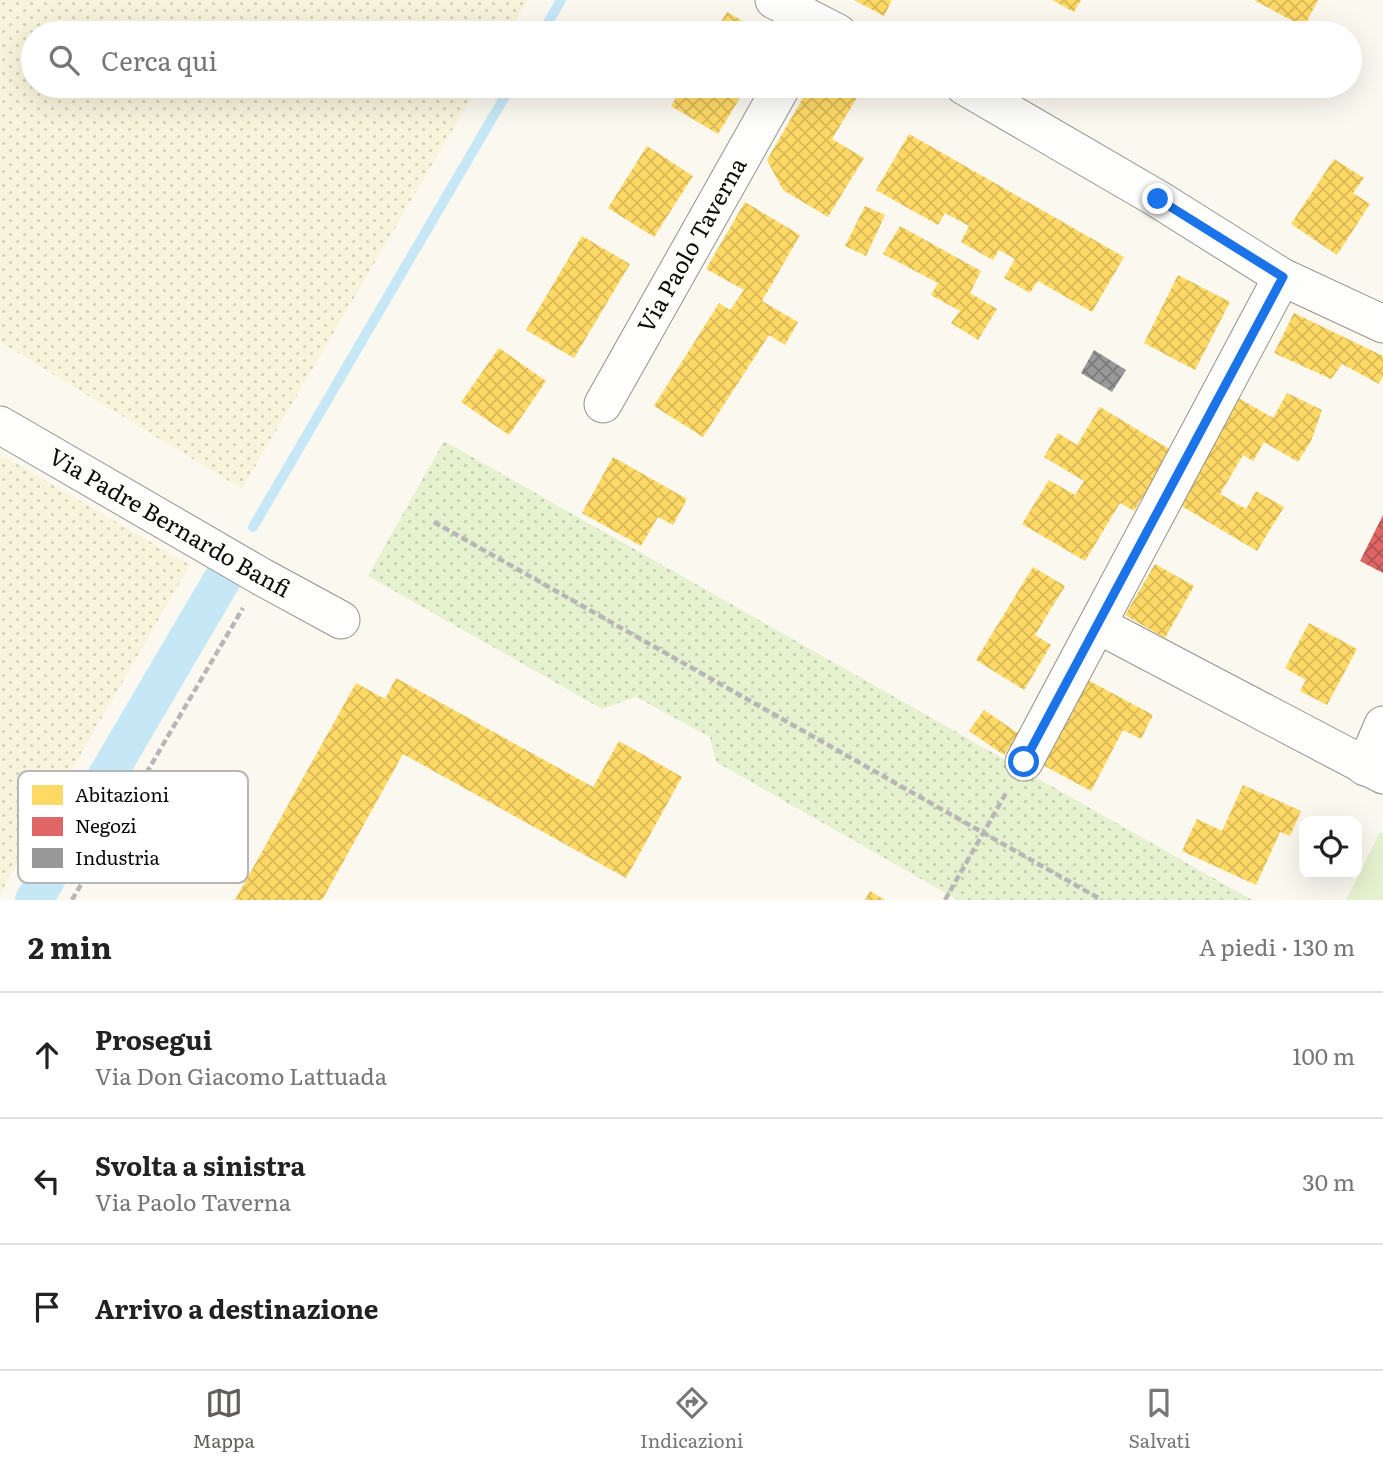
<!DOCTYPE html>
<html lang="it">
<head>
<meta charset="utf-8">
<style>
	:root { --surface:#fff; --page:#f2f2f2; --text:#222; --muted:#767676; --line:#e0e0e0; --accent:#605f5c }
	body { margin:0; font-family:Literata,serif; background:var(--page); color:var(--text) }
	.controls { position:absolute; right:21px; bottom:21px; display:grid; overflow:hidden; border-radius:14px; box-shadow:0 7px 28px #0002 }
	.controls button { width:63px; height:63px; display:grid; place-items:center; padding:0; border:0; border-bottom:2px solid var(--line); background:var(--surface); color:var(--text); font:35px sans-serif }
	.stop { position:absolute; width:21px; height:21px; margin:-16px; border:5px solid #1a73e8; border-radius:50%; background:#fff }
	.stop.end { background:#1a73e8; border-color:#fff; box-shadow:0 2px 7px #0008 }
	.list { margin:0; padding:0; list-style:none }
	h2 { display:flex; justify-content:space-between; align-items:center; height:91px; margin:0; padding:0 28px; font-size:30px }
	h2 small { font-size:23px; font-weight:400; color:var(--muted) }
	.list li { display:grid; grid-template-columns:46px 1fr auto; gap:21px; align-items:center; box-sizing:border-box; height:126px; padding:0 28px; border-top:2px solid var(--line) }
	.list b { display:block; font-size:26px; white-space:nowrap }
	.list p { margin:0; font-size:23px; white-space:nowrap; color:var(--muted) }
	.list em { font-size:23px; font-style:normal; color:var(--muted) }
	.icon { flex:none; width:38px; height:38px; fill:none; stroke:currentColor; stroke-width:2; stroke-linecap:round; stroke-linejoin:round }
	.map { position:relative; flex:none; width:1383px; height:900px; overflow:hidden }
	.search { position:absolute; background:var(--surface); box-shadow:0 7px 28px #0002; left:21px; right:21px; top:21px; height:77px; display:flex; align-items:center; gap:18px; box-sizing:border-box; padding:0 24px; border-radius:38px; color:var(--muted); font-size:26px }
	.sheet { height:469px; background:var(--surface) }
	nav { display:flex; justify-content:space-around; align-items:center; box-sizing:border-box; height:98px; border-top:2px solid var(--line); background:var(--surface); font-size:19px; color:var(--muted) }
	nav a { display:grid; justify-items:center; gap:4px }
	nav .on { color:var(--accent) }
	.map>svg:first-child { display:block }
	.farmland { fill:url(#farmland-dots) }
	.grass { fill:url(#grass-dots) }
	.park { fill:#e6f1cf }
	.homes { fill:url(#homes-cross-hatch) }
	.shops { fill:url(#shops-cross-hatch) }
	.industry { fill:url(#industry-cross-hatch) }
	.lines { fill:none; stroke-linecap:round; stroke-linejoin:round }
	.stream { stroke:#c6e8f6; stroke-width:10 }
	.canal { stroke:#c6e8f6; stroke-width:38 }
	.minor-casing { stroke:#94938f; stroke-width:39 }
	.path { stroke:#b8b7b6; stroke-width:4.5; stroke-dasharray:7 3.5; stroke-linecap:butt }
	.minor { stroke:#fefefd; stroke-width:37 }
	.route { stroke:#1a73e8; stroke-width:9 }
	.labels { text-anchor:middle; stroke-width:7; stroke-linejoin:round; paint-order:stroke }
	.street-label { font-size:23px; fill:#0d0d0d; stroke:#fff }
	.key { fill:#fff; stroke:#b6b6b6; stroke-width:2 }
	.key-label { font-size:19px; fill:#0d0d0d }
</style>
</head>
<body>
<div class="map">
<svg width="1383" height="900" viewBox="0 0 1383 900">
	<defs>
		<pattern id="farmland-dots" width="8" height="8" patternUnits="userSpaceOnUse" patternTransform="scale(1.75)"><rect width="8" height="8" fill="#f8f4dc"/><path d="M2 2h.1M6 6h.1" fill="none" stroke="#d3d0bc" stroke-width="1.8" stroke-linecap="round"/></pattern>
		<pattern id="grass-dots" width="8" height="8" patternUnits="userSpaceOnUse" patternTransform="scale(1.75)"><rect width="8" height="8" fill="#e6f1cf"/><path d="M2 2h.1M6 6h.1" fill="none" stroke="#c4cdb1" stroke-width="1.8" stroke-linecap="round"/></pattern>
		<pattern id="homes-cross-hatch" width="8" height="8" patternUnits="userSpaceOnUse" patternTransform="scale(1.75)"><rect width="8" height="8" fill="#ffd966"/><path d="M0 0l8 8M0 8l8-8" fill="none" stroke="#d9b957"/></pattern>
		<pattern id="shops-cross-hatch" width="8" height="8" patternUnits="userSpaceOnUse" patternTransform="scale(1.75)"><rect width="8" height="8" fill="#e06666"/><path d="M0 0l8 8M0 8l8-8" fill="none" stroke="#b45252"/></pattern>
		<pattern id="industry-cross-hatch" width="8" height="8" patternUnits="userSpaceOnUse" patternTransform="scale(1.75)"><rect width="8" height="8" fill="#999"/><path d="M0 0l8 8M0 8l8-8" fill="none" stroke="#7b7b7b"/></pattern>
	</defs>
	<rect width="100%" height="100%" fill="#fbf8f0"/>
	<!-- farmland -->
	<path class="farmland" d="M0,0h528l-20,33h-475v53h445l-236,403 -242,-147z
		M0,454l190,111 -190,329z"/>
	<!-- grass -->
	<path class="grass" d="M444,441l808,459h-294l-242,-138 -6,-25 -74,-40 -34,12 -234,-133z"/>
	<!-- park -->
	<path class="park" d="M1380,832l3,1v67h-37z"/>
	<!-- homes -->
	<path class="homes" d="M854,0h38l-8,16z
		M1052,0h29l-7,12z
		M1254,0h64l-14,27z
		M727,12l37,21h-50z
		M683,86h64l-29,48 -47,-28z
		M810,86h54l-32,53 32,19 -36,59 -45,-27 -16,-30z
		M909,134l215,123 -32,55 -54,-31 -8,12 -26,-15 11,-19 -16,-9 -6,10 -32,-18 8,-16 -24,-13 -7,12 -62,-35z
		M647,146l46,30 -39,61 -46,-29z
		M1334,159l30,19 -11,15 17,11 -33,51 -46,-31z
		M745,202l55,33 -38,66 36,21 -13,23 -16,-10 -66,102 -49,-31 65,-103 11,7 14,-20 -38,-21z
		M865,206l20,9 -19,41 -21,-10z
		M900,226l81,45 -11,22 27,16 -19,31 -27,-17 9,-12 -29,-16 7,-12 -55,-29z
		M582,236l48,28 -56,94 -48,-28z
		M1178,275l52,27 -35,68 -51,-27z
		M1294,313l89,43v20l-4,8 -37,-20 -11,15 -57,-26z
		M499,348l47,33 -37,54 -48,-33z
		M1287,393l35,17 -11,31 -13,21 -34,-20 -11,19 -10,-6 -23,39 26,15 10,-18 28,16 -27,44 -84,-50 62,-105 38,22z
		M1100,407l71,43 -37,61 -14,-8 -35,58 -63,-37 27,-44 26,15 9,-14 -40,-24 14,-24 19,12z
		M613,457l74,42 -14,26 -15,-8 -17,29 -59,-33z
		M1155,564l39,22 -29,52 -40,-23z
		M1033,567l32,19 -30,49 16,10 -27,45 -48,-30z
		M1309,623l48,26 -30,56 -27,-14 6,-11 -21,-12z
		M396,678l197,109 26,-46 63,36 -56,101 -223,-124 -81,146h-87l121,-217 29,16z
		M1086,679l67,36 -12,24 -18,-9 -32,61 -50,-27z
		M984,710l35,24 -15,21 -35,-24z
		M1243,785l58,26 -11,25 -10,-4 -24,53 -74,-34 15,-32 25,12z
		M870,891l15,9h-20z"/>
	<!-- shops -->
	<path class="shops" d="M1383,515v58l-23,-12z"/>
	<!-- industry -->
	<path class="industry" d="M1094,350l32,20 -14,22 -31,-19z"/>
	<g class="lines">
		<!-- stream -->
		<path class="stream" d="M542,33l19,-33
			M253,527l258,-441"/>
		<!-- canal -->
		<path class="canal" d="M34,900l189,-322"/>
		<!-- minor casing -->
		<g class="minor-casing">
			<g id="minor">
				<path d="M774,0l64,33"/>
				<path d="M964,86l194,113 124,78 101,47"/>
				<path id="s1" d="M603,404l179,-318"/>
				<path id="s2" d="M0,425l262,152 79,43"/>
				<path d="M1098,625l285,150"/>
				<path d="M1024,762l258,-485"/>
				<path d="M1365,767l18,-42"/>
			</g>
		</g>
		<!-- path -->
		<path class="path" d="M434,522l668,378
			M72,900l171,-292
			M945,900l61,-107"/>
		<!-- minor -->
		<use href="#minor" class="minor"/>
	</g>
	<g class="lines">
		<!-- route -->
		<path class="route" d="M1024,762l259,-485 -125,-78"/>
	</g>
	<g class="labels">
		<!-- street labels -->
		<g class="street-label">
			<text dy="8" stroke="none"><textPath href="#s1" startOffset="182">Via Paolo Taverna</textPath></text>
			<text dy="8" stroke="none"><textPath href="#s2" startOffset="196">Via Padre Bernardo Banfi</textPath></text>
		</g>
	</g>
	<!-- legend -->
	<rect x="18" y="771" width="230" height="112" rx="10" class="key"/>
	<rect x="32" y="785" width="31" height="20" fill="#ffd966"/>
	<rect x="32" y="817" width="31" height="19" fill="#e06666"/>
	<rect x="32" y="848" width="31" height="20" fill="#999"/>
	<g class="key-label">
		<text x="75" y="802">Abitazioni</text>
		<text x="75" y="833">Negozi</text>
		<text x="75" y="865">Industria</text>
	</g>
</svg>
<div class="controls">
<button><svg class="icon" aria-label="locate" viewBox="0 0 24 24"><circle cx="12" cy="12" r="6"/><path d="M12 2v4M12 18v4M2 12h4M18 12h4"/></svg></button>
</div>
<div class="stop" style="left:1024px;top:762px"></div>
<div class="stop end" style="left:1158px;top:199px"></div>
<div class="search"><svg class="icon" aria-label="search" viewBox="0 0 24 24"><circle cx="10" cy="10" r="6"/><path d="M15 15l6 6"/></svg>Cerca qui</div>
</div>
<section class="sheet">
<h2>2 min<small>A piedi · 130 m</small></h2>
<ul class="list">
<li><svg class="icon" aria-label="ahead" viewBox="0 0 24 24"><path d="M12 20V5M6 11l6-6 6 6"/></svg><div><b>Prosegui</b><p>Via Don Giacomo Lattuada</p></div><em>100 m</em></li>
<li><svg class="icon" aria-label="left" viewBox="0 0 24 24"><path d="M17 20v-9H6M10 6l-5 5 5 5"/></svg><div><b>Svolta a sinistra</b><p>Via Paolo Taverna</p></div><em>30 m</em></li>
<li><svg class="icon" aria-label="arrive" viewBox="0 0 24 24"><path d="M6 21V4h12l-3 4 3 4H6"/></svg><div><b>Arrivo a destinazione</b></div></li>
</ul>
</section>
<nav>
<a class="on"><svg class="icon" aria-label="map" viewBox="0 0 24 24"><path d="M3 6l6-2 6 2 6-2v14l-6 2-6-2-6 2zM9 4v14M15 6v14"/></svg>Mappa</a>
<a><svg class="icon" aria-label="directions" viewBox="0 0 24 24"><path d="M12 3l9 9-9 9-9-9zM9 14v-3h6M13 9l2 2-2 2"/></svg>Indicazioni</a>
<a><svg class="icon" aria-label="saved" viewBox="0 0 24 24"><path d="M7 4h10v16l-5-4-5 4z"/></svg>Salvati</a>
</nav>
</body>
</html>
